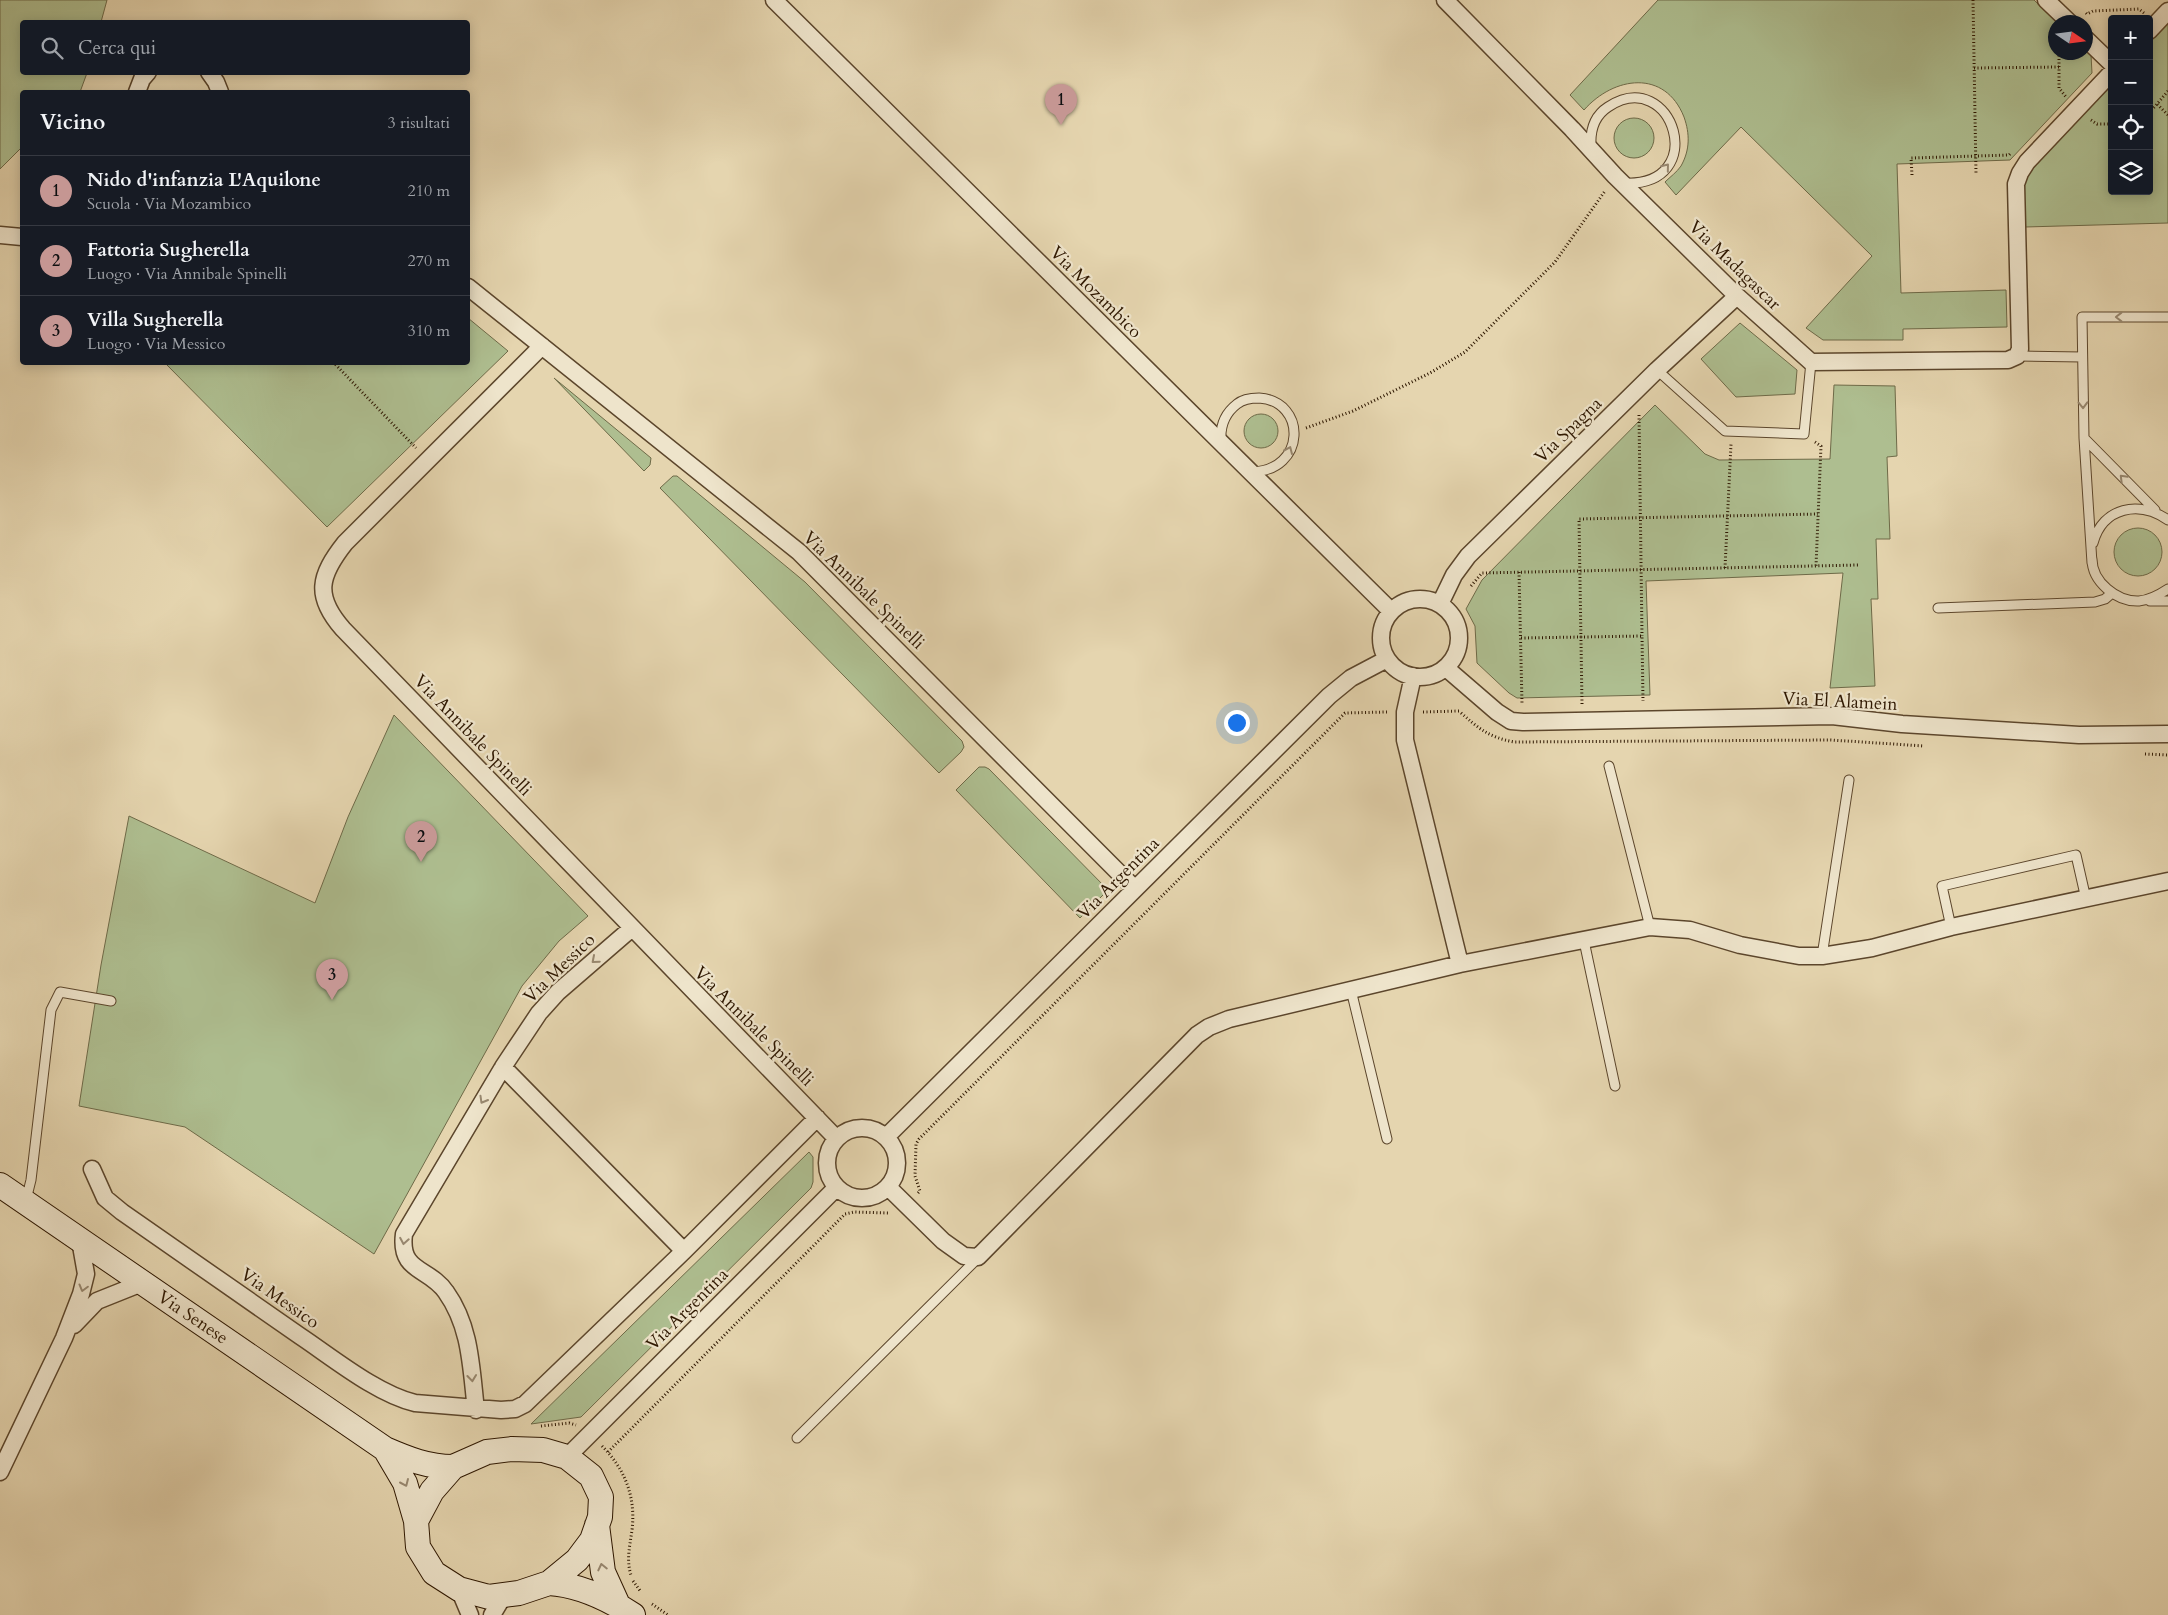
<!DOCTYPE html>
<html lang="it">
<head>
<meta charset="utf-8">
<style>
	:root { --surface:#171b24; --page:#20242c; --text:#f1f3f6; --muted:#9ea1a6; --line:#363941; --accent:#c59692 }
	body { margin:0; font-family:Cardo,serif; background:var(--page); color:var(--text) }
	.controls { position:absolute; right:15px; top:15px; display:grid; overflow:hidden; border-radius:5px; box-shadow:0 2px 12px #0003 }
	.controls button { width:45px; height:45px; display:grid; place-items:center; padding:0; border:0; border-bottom:1px solid var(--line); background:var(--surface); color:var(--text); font:25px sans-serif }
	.compass { position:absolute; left:2048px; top:15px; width:45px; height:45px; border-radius:50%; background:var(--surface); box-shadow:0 2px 12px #0003; rotate:103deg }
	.you { position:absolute; left:1236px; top:722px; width:18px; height:18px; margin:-12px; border:4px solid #fff; border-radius:50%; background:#1a73e8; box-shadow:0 0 0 8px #1a73e833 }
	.badge { display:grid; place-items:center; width:32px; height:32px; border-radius:50%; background:var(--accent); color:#111; font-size:16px; font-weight:700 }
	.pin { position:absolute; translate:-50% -41px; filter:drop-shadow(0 1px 2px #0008) }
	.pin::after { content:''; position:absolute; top:26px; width:18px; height:15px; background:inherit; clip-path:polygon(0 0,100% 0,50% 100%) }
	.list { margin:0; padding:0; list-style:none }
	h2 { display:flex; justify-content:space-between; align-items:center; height:65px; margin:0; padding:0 20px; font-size:21px }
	h2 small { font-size:16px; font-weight:400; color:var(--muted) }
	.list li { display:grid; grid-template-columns:32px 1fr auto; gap:15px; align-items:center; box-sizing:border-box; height:70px; padding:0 20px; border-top:1px solid var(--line) }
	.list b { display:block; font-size:19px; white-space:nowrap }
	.list p { margin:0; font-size:16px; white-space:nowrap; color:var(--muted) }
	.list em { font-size:16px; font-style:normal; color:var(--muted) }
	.icon { flex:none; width:28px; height:28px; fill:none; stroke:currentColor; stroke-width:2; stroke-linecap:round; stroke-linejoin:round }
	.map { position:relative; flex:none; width:2168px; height:1615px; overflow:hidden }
	.search { position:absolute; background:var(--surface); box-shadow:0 2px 12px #0003; left:20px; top:20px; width:450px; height:55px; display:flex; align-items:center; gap:12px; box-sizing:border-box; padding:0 18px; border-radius:5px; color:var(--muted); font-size:19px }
	.panel { position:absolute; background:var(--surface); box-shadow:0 2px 12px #0003; left:20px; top:90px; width:450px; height:275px; border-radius:5px }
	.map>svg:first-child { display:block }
	.green { fill:#aebe90; stroke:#6e6a48 }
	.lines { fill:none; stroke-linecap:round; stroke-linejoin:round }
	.lane-casing { stroke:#5c462c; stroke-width:11 }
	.street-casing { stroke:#5c462c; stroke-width:19 }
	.secondary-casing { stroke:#2e1700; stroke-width:26 }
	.path { stroke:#2e1700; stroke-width:3; stroke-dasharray:1 2.5; stroke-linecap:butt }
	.lane { stroke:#eee4cb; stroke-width:9 }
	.street { stroke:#eee4cb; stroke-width:16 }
	.secondary { stroke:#eee4cb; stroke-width:24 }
	.oneway { stroke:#988870 }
	.labels { text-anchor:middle; stroke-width:4.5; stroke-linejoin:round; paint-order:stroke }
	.street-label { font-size:18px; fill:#2e1700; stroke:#eee4cb }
</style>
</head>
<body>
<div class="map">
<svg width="2168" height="1615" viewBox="0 0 2168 1615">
	<rect width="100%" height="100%" fill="#e5d5af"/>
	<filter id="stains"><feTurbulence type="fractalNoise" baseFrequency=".004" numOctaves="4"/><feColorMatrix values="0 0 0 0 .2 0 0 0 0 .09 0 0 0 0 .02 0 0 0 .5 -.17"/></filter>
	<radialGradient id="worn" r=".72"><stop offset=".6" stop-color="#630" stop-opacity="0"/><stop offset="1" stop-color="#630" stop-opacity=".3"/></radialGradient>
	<!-- green -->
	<path class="green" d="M0,0h107l-6,22h-79v50l65,1 -7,19h-58v55l-22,22z
		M1658,0h376l23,22h-1v30h30v-2l5,5 1,18 -82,87 -113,4 4,129 105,-3 1,37 -104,2v11h-80l-17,-12 66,-72 -131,-129 -65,68 -11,-13c5,-5 12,-10 16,-16 9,-16 9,-32 3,-49 -19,-48 -70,-41 -100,-7l-14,-15z
		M2168,23v200l-143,4 -1,-52 88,-93v109h37v-148z
		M1614 138a20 20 0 1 1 40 0a20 20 0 1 1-40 0Z
		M468,318l40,33 -181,176 -162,-164 303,-1z
		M1740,323l57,47 -2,24 -59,3 -35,-38z
		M554,378l97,80 -1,7 -6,6z
		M1834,385l61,1 2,70 -10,1 3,82h-14l2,60h-7l4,87 -45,2 13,-115 -197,8 4,114 -133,3 -8,-5 -32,-30 -2,-37 -9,-17 16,-29 173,-175 50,49 14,6 111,-1z
		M1244 431a17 17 0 1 1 34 0a17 17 0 1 1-34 0Z
		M673,476h4l128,106 157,159 2,6 -3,5 -22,21 -279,-285z
		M2114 552a24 24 0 1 1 48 0a24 24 0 1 1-48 0Z
		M394,715l194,201 -29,25 -37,45 -148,268 -189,-127 -106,-21 22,-141 28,-149 186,87 33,-86z
		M979,767h6l4,2 119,121 -28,28 -124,-128z
		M809,1152l4,5v25l-2,6 -230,229 -50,7z"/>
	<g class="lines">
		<!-- lane casing -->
		<g class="lane-casing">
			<path id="lane" d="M1591,147c-1,-16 3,-31 17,-40 65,-43 104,81 15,76
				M2017,356l65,1
				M1657,370l68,61 79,3 7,-72
				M2084,438l71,72
				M1221,441c-1,-15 3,-27 16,-37 6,-5 14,-6 22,-6 48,3 48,73 -8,74
				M2093,543c10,-36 46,-43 75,-23
				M2092,559c0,23 25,43 47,42 11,-1 20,-6 29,-12
				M2092,563l-8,-125 -2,-121h86
				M2150,601h18
				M1938,608l157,-6 10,-3 7,-6
				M1609,766l41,161
				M1951,927l-9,-41 134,-31 10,44
				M1584,941l31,145
				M1822,956l27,-176
				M1351,990l36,149
				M26,1200l5,-20 20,-170 9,-18 51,9
				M797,1438l181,-180"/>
		</g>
		<!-- street casing -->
		<g class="street-casing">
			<path id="street" d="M774,0l617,611
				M1445,0l127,129 43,47 122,120 74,66 197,-2 9,-4 3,-7 -4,-165 4,-11 7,-11 85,-90
				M2046,0l23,22
				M2149,31l19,-20
				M2086,39l26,25
				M209,72l7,10 4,10
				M137,92l5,-13 6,-7
				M0,235l22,2
				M468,287l331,265 336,337
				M542,346l-197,197c-26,33 -31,53 -2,86l493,509
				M1381 638a39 39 0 1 1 78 0a39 39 0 1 1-78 0Z
				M1440,604l14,-29 14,-19 189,-186 80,-74
				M1446,668l51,44 14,9 12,1 309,-6 70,8 177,11 89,-1
				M1413,676l-8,36v28l55,224
				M503,1067l181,184
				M827 1163a35 35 0 1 1 70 0a35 35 0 1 1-70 0Z
				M886,1137l443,-441 22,-18 36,-19
				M92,1169l13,29 17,14c59,41 119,83 178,124 33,22 77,58 115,67l86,7 14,-1 10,-5 159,-153 133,-133
				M888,1187l55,54 21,15 14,1 219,-222 12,-8 20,-8 231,-55 190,-37 40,3 50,15 59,11h23l50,-8 79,-21 217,-46
				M74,1325l23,-24 45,-18
				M476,1410c-5,-42 -5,-83 -30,-118 -17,-25 -47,-19 -42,-58l99,-167 36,-54 19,-21 74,-64
				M567,1457l269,-269
				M0,1472l64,-134 17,-44 5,-20 -6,-34
				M459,1589l11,26
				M492,1615l12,-20"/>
		</g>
		<!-- secondary casing -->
		<g class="secondary-casing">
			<path id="secondary" d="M0,1185l385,264c23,10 43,18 68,18
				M385,1449l20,34 11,38
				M512,1449l31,1 24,7 24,19 10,21 -1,20 -8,23 -15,20 -28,23 -30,10 -30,4 -30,-8 -25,-16 -16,-26 -2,-26 16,-30 21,-24 34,-15z
				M597,1525l6,47 15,33
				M549,1583c31,2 58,15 84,32"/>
		</g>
		<!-- path -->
		<path class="path" d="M1973,0l3,174
			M2086,13l1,1 6,-3 46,-2 5,4
			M2059,52v36l7,9
			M1974,68l85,-1
			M2168,91l-11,13 11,11
			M2149,113l8,-9
			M2091,120l6,4h15
			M1912,175l-1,-17 98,-3 2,-2
			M333,362l83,86
			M1639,415l3,221
			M1306,428l47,-17 77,-38 35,-21 90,-90 50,-71
			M1815,442l6,4 -5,120
			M1725,568l6,-124
			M1519,572l3,132
			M1471,586l11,-13 377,-8
			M1521,638l121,-2 1,65
			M1582,704l-3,-185 239,-5
			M1423,712l36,-1c19,17 29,26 55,31l317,-2 93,6
			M2145,754l23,1
			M918,1193l2,-2 -5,-15 1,-32 3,-5 426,-426 42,-1
			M541,1426l28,-3 7,2
			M602,1446c23,23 34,51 30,84 -2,15 -6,30 -1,45
			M608,1452l237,-238 9,-2 34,1
			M633,1581l8,11
			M652,1604l16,11"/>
		<!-- lane -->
		<use href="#lane" class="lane"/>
		<!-- street -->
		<use href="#street" class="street"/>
		<!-- secondary -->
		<use href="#secondary" class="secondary"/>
	</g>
	<!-- one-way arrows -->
	<defs><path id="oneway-chevron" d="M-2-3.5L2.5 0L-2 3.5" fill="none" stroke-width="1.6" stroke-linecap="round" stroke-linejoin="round" transform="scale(1.25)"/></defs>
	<g class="oneway">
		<use href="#oneway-chevron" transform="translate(1666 167) rotate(-51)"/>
		<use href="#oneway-chevron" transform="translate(2119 317) rotate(180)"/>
		<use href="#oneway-chevron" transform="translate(2083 405) rotate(89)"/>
		<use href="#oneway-chevron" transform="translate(1289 450) rotate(-66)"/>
		<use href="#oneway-chevron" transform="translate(2123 478) rotate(-135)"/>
		<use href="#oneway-chevron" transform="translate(595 960) rotate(139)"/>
		<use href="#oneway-chevron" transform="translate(483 1100) rotate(120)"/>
		<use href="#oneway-chevron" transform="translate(404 1241) rotate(100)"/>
		<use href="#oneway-chevron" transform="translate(83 1288) rotate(105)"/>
		<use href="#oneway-chevron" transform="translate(472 1378) rotate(84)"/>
		<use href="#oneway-chevron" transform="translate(405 1483) rotate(66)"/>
		<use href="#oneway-chevron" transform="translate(602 1567) rotate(-103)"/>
	</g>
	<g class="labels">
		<!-- street labels -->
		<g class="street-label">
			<text transform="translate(1735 265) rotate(44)" y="6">Via Madagascar</text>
			<text transform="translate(1096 292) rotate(45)" y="6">Via Mozambico</text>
			<text transform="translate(1568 430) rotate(-44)" y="6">Via Spagna</text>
			<text transform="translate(864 590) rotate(44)" y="6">Via Annibale Spinelli</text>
			<text transform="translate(1840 701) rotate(3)" y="6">Via El Alamein</text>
			<text transform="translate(473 735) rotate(46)" y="6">Via Annibale Spinelli</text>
			<text transform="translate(1118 878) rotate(-45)" y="6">Via Argentina</text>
			<text transform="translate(559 968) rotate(-44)" y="6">Via Messico</text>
			<text transform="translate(754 1026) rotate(45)" y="6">Via Annibale Spinelli</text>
			<text transform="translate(280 1298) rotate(35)" y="6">Via Messico</text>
			<text transform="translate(687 1309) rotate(-45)" y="6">Via Argentina</text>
			<text transform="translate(193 1317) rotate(34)" y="6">Via Senese</text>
		</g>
	</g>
	<rect width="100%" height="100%" filter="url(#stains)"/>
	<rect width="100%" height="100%" fill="url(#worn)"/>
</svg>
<div class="controls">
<button>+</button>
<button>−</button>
<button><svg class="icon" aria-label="locate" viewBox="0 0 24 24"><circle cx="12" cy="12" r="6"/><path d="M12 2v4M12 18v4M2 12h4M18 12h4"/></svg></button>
<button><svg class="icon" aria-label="layers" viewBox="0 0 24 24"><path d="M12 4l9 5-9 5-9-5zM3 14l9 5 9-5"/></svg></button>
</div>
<svg class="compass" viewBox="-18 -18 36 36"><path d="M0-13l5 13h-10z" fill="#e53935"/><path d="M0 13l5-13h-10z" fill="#9ea1a6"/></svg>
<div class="you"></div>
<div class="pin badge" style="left:1061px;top:125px">1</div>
<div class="pin badge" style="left:421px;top:862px">2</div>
<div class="pin badge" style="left:332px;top:1000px">3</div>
<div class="search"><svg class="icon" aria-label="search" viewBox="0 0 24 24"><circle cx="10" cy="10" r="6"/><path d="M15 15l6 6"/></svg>Cerca qui</div>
<section class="panel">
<h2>Vicino<small>3 risultati</small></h2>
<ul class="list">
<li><span class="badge">1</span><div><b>Nido d'infanzia L'Aquilone</b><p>Scuola · Via Mozambico</p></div><em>210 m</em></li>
<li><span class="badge">2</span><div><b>Fattoria Sugherella</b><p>Luogo · Via Annibale Spinelli</p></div><em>270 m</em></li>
<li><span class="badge">3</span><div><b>Villa Sugherella</b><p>Luogo · Via Messico</p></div><em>310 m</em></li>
</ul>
</section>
</div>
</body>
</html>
